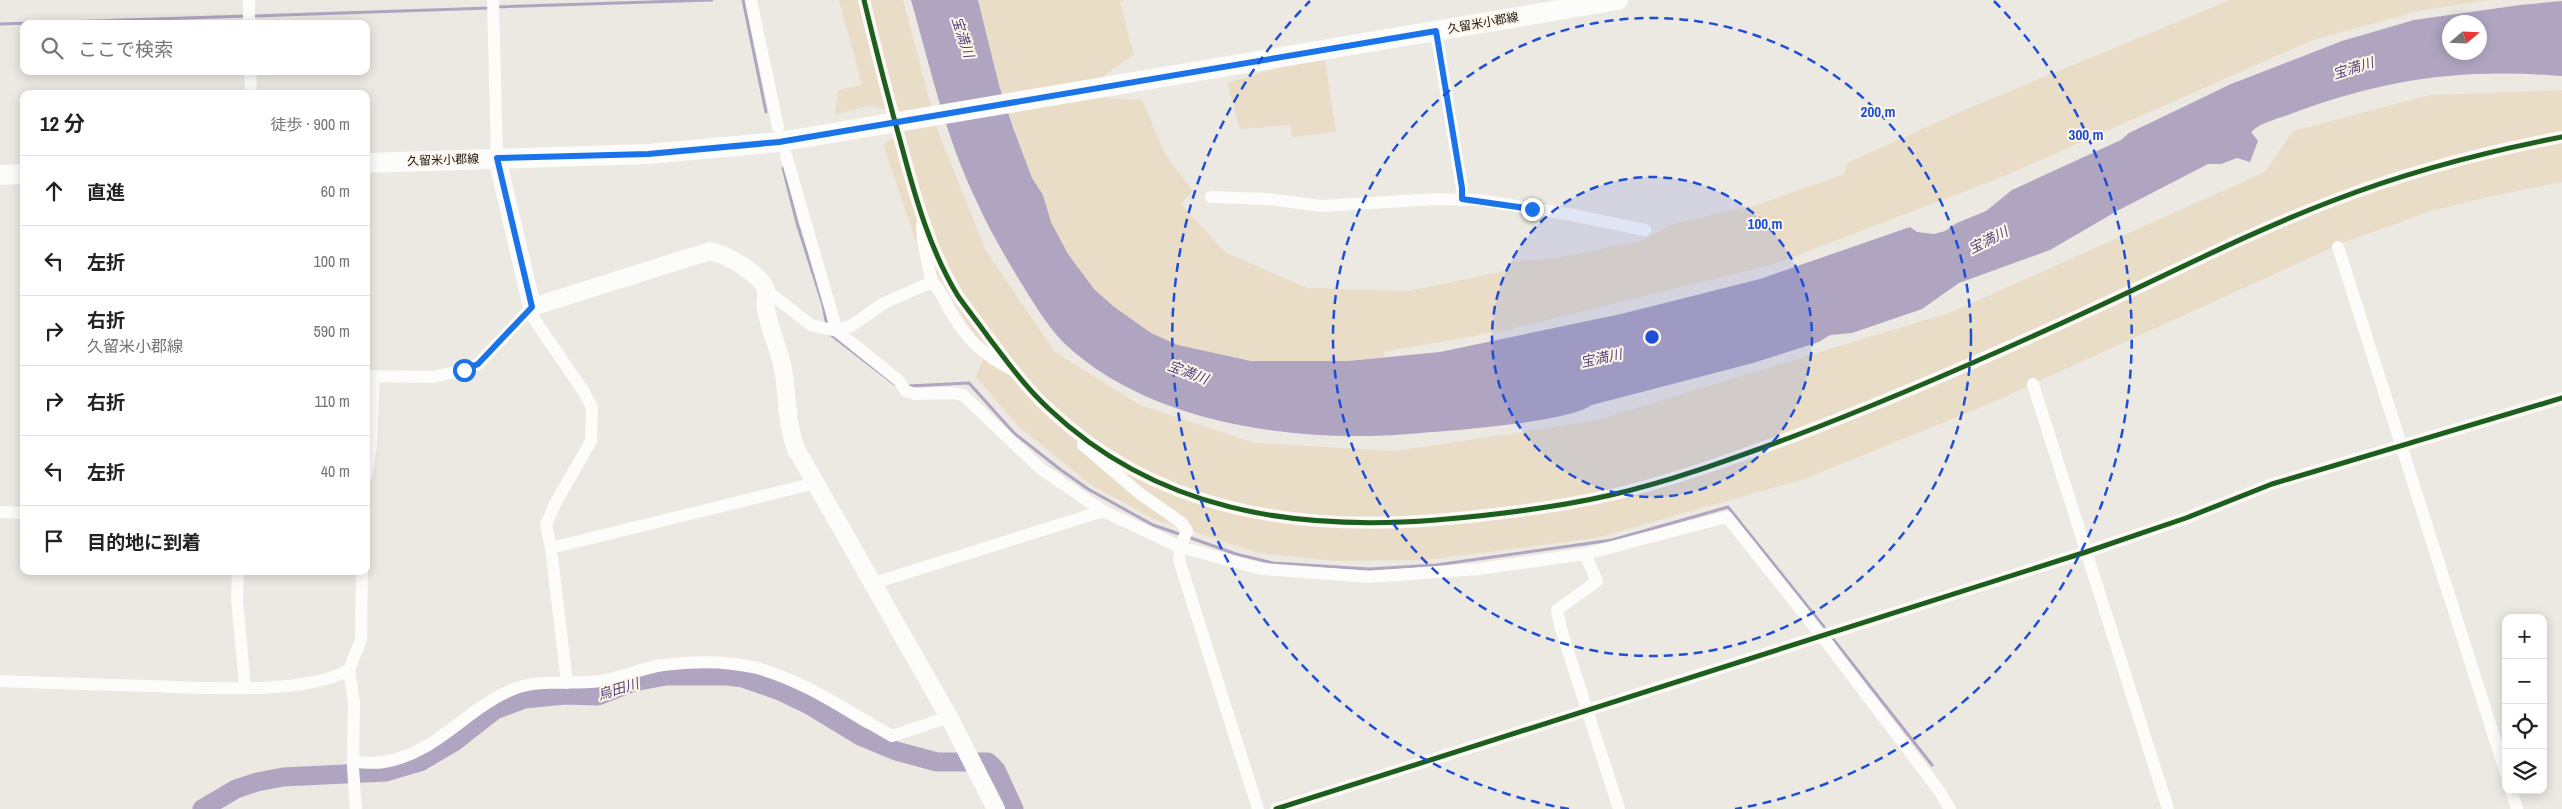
<!DOCTYPE html>
<html lang="ja">
<head>
<meta charset="utf-8">
<style>
	:root { --surface:#fff; --page:#f2f2f2; --text:#222; --muted:#767676; --line:#e0e0e0 }
	body { margin:0; font-family:"Archivo Narrow","Noto Sans JP",sans-serif; background:var(--page); color:var(--text) }
	.controls { position:absolute; right:15px; bottom:15px; display:grid; overflow:hidden; border-radius:10px; box-shadow:0 2px 12px #0003 }
	.controls button { width:45px; height:45px; display:grid; place-items:center; padding:0; border:0; border-bottom:1px solid var(--line); background:var(--surface); color:var(--text); font:25px sans-serif }
	.compass { position:absolute; left:2442px; top:15px; width:45px; height:45px; border-radius:50%; background:var(--surface); box-shadow:0 2px 12px #0003; rotate:71deg }
	.stop { position:absolute; width:15px; height:15px; margin:-11px; border:4px solid #1a73e8; border-radius:50%; background:#fff }
	.stop.end { background:#1a73e8; border-color:#fff; box-shadow:0 1px 5px #0008 }
	.list { margin:0; padding:0; list-style:none }
	h2 { display:flex; justify-content:space-between; align-items:center; height:65px; margin:0; padding:0 20px; font-size:21px }
	h2 small { font-size:16px; font-weight:400; color:var(--muted) }
	.list li { display:grid; grid-template-columns:32px 1fr auto; gap:15px; align-items:center; box-sizing:border-box; height:70px; padding:0 20px; border-top:1px solid var(--line) }
	.list b { display:block; font-size:19px; white-space:nowrap }
	.list p { margin:0; font-size:16px; white-space:nowrap; color:var(--muted) }
	.list em { font-size:16px; font-style:normal; color:var(--muted) }
	.icon { flex:none; width:28px; height:28px; fill:none; stroke:currentColor; stroke-width:2; stroke-linecap:round; stroke-linejoin:round }
	.map { position:relative; flex:none; width:2562px; height:809px; overflow:hidden }
	.search { position:absolute; background:var(--surface); box-shadow:0 2px 12px #0003; left:20px; top:20px; width:350px; height:55px; display:flex; align-items:center; gap:12px; box-sizing:border-box; padding:0 18px; border-radius:10px; color:var(--muted); font-size:19px }
	.panel { position:absolute; background:var(--surface); box-shadow:0 2px 12px #0003; left:20px; top:90px; width:350px; height:485px; border-radius:10px }
	.map>svg:first-child { display:block }
	.green { fill:#eaddc8 }
	.water { fill:#b0a5c1; fill-rule:evenodd }
	.lines { fill:none; stroke-linecap:round; stroke-linejoin:round }
	.stream { stroke:#b0a5c1; stroke-width:3 }
	.river { stroke:#b0a5c1; stroke-width:19 }
	.street { stroke:#fcfcfb; stroke-width:12 }
	.secondary { stroke:#fcfcfb; stroke-width:18 }
	.primary { stroke:#fcfcfb; stroke-width:20 }
	.cycleway-casing { stroke:#fef6ea; stroke-width:8 }
	.cycleway { stroke:#1b5e20; stroke-width:5 }
	.route { stroke:#1a73e8; stroke-width:6 }
	.ring { fill:none; stroke:#1d4ed8; stroke-width:2.5; stroke-dasharray:9 6 }
	.labels { text-anchor:middle; stroke-width:4; stroke-linejoin:round; paint-order:stroke }
	.street-label { font-size:12px; fill:#181511; stroke:#fef6ea }
	.water-label { font-size:14px; font-style:italic; fill:#58437c; stroke:#fef6ea }
	.centre { fill:#1d4ed8; stroke:#fef6ea; stroke-width:2.5 }
	.ring-label { font-size:15px; text-anchor:middle; font-weight:bold; fill:#1d4ed8; stroke:#fef6ea; stroke-width:4; stroke-linejoin:round; paint-order:stroke }
</style>
</head>
<body>
<div class="map">
<svg width="2562" height="809" viewBox="0 0 2562 809">
	<rect width="100%" height="100%" fill="#ece8e2"/>
	<!-- green -->
	<path class="green" d="M839,0h64l34,129 49,122 69,101 85,53 115,38 141,8 197,-30 359,-109 313,-140 28,-41 137,-36 132,-5v92l-79,16 -52,13 -86,31 -354,161 -184,75 -211,60 -171,22 -90,1 -76,-8 -105,-34 -63,-34 -73,-59 -42,-49 9,-25 -51,-83 -14,-15 -37,-110 22,-12 -4,-20 -33,-6 -33,9 3,-25 24,-5z
		M978,0h147l-5,3 14,52 -31,21 5,22 34,2 23,54 28,37 -12,13 44,48 82,36 102,3 100,-21 1,-8 46,-4 88,-18 28,-16 88,-20 84,-30 3,-11 115,-52 268,-111h259l-71,11 -105,29 -311,137 -230,88 -266,65 -122,22v5l-36,4h-97l-73,-16 -27,-12 -38,-27 -19,-17 -26,-35 -17,-32 -8,-27 -11,-17 -33,-93z
		M1325,60l11,72 -43,5 -3,-12 -50,4 -13,-46 55,-16z"/>
	<!-- water -->
	<path class="water" d="M911,0h67l21,85 15,45 18,48 11,17 8,27 17,32 26,35 19,17 38,27 27,12 73,16h97l92,-9 181,-38 139,-35 150,-52 7,5 17,2 11,-3 12,-8 29,-12 26,-21 109,-50 8,-7 102,-49 111,-43 72,-21 106,-15 42,-4v75c-100,-8 -180,3 -274,39 -14,5 -26,7 -37,17l7,9 -8,21 -13,-4 -16,6h-13l-91,47 -67,39 -91,33 -37,26 -70,24 -22,2 -11,7 -66,21 -161,42c-26,18 -147,26 -184,29 -112,9 -259,-10 -344,-91 -18,-18 -32,-43 -46,-65 -15,-25 -30,-51 -42,-78 -30,-62 -46,-133 -65,-200zM2450,22h30v30h-30z"/>
	<g class="lines">
		<!-- stream -->
		<path class="stream" d="M743,0l23,112
			M495,7l217,-7
			M253,16l236,-8
			M0,24l247,-8
			M783,168l14,55 26,82 4,21
			M830,334l67,52
			M908,386l61,-3 45,50 47,37 27,19 65,36 29,10
			M1188,537l48,17 37,9 96,6 67,-4 176,-25 116,-33 96,120
			M1833,639l99,126"/>
		<!-- river -->
		<path class="river" d="M202,809l34,-20 21,-7 26,-5 103,-5 34,-10 34,-20 41,-32 29,-11 41,-4 33,1 36,-14 32,-6h62l15,2 37,13 29,14 51,31 36,15 41,11h51l8,8 18,39"/>
		<!-- street -->
		<path class="street" d="M249,0v24
			M493,0l4,158
			M751,0l27,127
			M864,0c12,50 25,101 39,151 13,49 28,101 55,145 10,14 21,28 31,42 19,25 37,50 60,71 108,102 245,122 387,111 58,-5 118,-12 175,-25 61,-14 120,-36 178,-57 101,-38 199,-81 297,-126 81,-37 162,-79 246,-111 75,-29 152,-49 230,-64
			M1436,31l26,157v11
			M250,71l1,23
			M786,155l51,176 61,49 8,11 9,3 37,-1 11,2 78,74 62,42 77,36 82,22 107,8 110,-8 106,-15 142,-37 95,119 118,156 10,17
			M1211,197l57,2 54,7 114,-7 43,1 93,15 73,15
			M2338,247l168,527
			M932,282c9,8 14,22 20,32 14,24 34,43 59,55
			M766,290l45,35 26,6 14,-5 33,-23 48,-21 -9,-40 -1,-17
			M532,307l2,12 50,73 8,16 -1,33 -36,63 -9,21 5,23 16,135
			M366,376l66,1 32,-7 14,-6 54,-57
			M2033,384l135,425
			M1083,445l56,48 43,30 5,8 -7,16 -1,13 79,249
			M366,476l5,-30 3,-69
			M0,512l24,1
			M551,548l265,-65
			M1585,554l12,27 -40,29 4,19 58,180
			M238,571l-1,28 8,88
			M874,583l229,-72
			M0,681c51,2 102,4 153,5 52,2 151,9 196,-16
			M353,762c10,0 21,2 31,0 51,-8 81,-52 127,-72 28,-12 60,-5 89,-9 22,-3 41,-13 63,-16 30,-4 64,-4 94,3 48,13 92,44 135,68l57,-19
			M2511,790l6,19
			M356,809l-3,-41 1,-66 -5,-32 12,-30 1,-69
			M1276,809l810,-257 100,-34 86,-34 290,-86"/>
		<!-- secondary -->
		<path class="secondary" d="M497,158l35,149 178,-56c16,3 51,23 56,39 1,6 -2,14 0,20 4,20 13,39 17,59 5,27 3,54 13,80l153,268 47,92"/>
		<!-- primary -->
		<path class="primary" d="M366,163l282,-9 131,-12 839,-142
			M0,175l24,-1"/>
		<!-- cycleway casing -->
		<g class="cycleway-casing">
			<path id="cycleway" d="M864,0c12,50 25,101 39,151 13,49 28,101 55,145 10,14 21,28 31,42 19,25 37,50 60,71 108,102 245,122 387,111 58,-5 118,-12 175,-25 61,-14 120,-36 178,-57 101,-38 199,-81 297,-126 81,-37 162,-79 246,-111 75,-29 152,-49 230,-64
				M1276,809l810,-257 100,-34 86,-34 290,-86"/>
		</g>
		<!-- cycleway -->
		<use href="#cycleway" class="cycleway"/>
	</g>
	<g class="lines">
		<!-- route -->
		<path class="route" d="M464,370l14,-6 54,-57 -35,-149 151,-4 131,-12 657,-111 26,157v11l70,10"/>
	</g>
	<!-- distance rings -->
	<circle cx="1652" cy="337" r="160" fill="#1d4ed8" fill-opacity=".12"/>
	<g class="ring">
		<circle cx="1652" cy="337" r="160"/>
		<circle cx="1652" cy="337" r="319"/>
		<path d="M1569 809A479 479 0 0 1 1310 1M1994 1A479 479 0 0 1 1735 809"/>
	</g>
	<g class="labels">
		<!-- street labels -->
		<g class="street-label">
			<text transform="translate(1483 23) rotate(-10)" y="4">久留米小郡線</text>
			<text transform="translate(443 160) rotate(-2)" y="4">久留米小郡線</text>
		</g>
		<!-- water labels -->
		<g class="water-label">
			<text transform="translate(963 37) rotate(72)" y="5">宝満川</text>
			<text transform="translate(2353 68) rotate(-17)" y="5">宝満川</text>
			<text transform="translate(1988 240) rotate(-27)" y="5">宝満川</text>
			<text transform="translate(1601 358) rotate(-12)" y="5">宝満川</text>
			<text transform="translate(1188 372) rotate(21)" y="5">宝満川</text>
			<text transform="translate(618 689) rotate(-17)" y="5">烏田川</text>
		</g>
	</g>
	<circle cx="1652" cy="337" r="8" class="centre"/>
	<g class="ring-label">
		<text x="1878" y="117">200 m</text>
		<text x="2086" y="140">300 m</text>
		<text x="1765" y="229">100 m</text>
	</g>
</svg>
<div class="controls">
<button>+</button>
<button>−</button>
<button><svg class="icon" aria-label="locate" viewBox="0 0 24 24"><circle cx="12" cy="12" r="6"/><path d="M12 2v4M12 18v4M2 12h4M18 12h4"/></svg></button>
<button><svg class="icon" aria-label="layers" viewBox="0 0 24 24"><path d="M12 4l9 5-9 5-9-5zM3 14l9 5 9-5"/></svg></button>
</div>
<svg class="compass" viewBox="-18 -18 36 36"><path d="M0-13l5 13h-10z" fill="#e53935"/><path d="M0 13l5-13h-10z" fill="#767676"/></svg>
<div class="stop" style="left:464px;top:370px"></div>
<div class="stop end" style="left:1532px;top:209px"></div>
<div class="search"><svg class="icon" aria-label="search" viewBox="0 0 24 24"><circle cx="10" cy="10" r="6"/><path d="M15 15l6 6"/></svg>ここで検索</div>
<section class="panel">
<h2>12 分<small>徒歩 · 900 m</small></h2>
<ul class="list">
<li><svg class="icon" aria-label="ahead" viewBox="0 0 24 24"><path d="M12 20V5M6 11l6-6 6 6"/></svg><div><b>直進</b></div><em>60 m</em></li>
<li><svg class="icon" aria-label="left" viewBox="0 0 24 24"><path d="M17 20v-9H6M10 6l-5 5 5 5"/></svg><div><b>左折</b></div><em>100 m</em></li>
<li><svg class="icon" aria-label="right" viewBox="0 0 24 24"><path d="M7 20v-9h11M14 6l5 5-5 5"/></svg><div><b>右折</b><p>久留米小郡線</p></div><em>590 m</em></li>
<li><svg class="icon" aria-label="right" viewBox="0 0 24 24"><path d="M7 20v-9h11M14 6l5 5-5 5"/></svg><div><b>右折</b></div><em>110 m</em></li>
<li><svg class="icon" aria-label="left" viewBox="0 0 24 24"><path d="M17 20v-9H6M10 6l-5 5 5 5"/></svg><div><b>左折</b></div><em>40 m</em></li>
<li><svg class="icon" aria-label="arrive" viewBox="0 0 24 24"><path d="M6 21V4h12l-3 4 3 4H6"/></svg><div><b>目的地に到着</b></div></li>
</ul>
</section>
</div>
</body>
</html>
